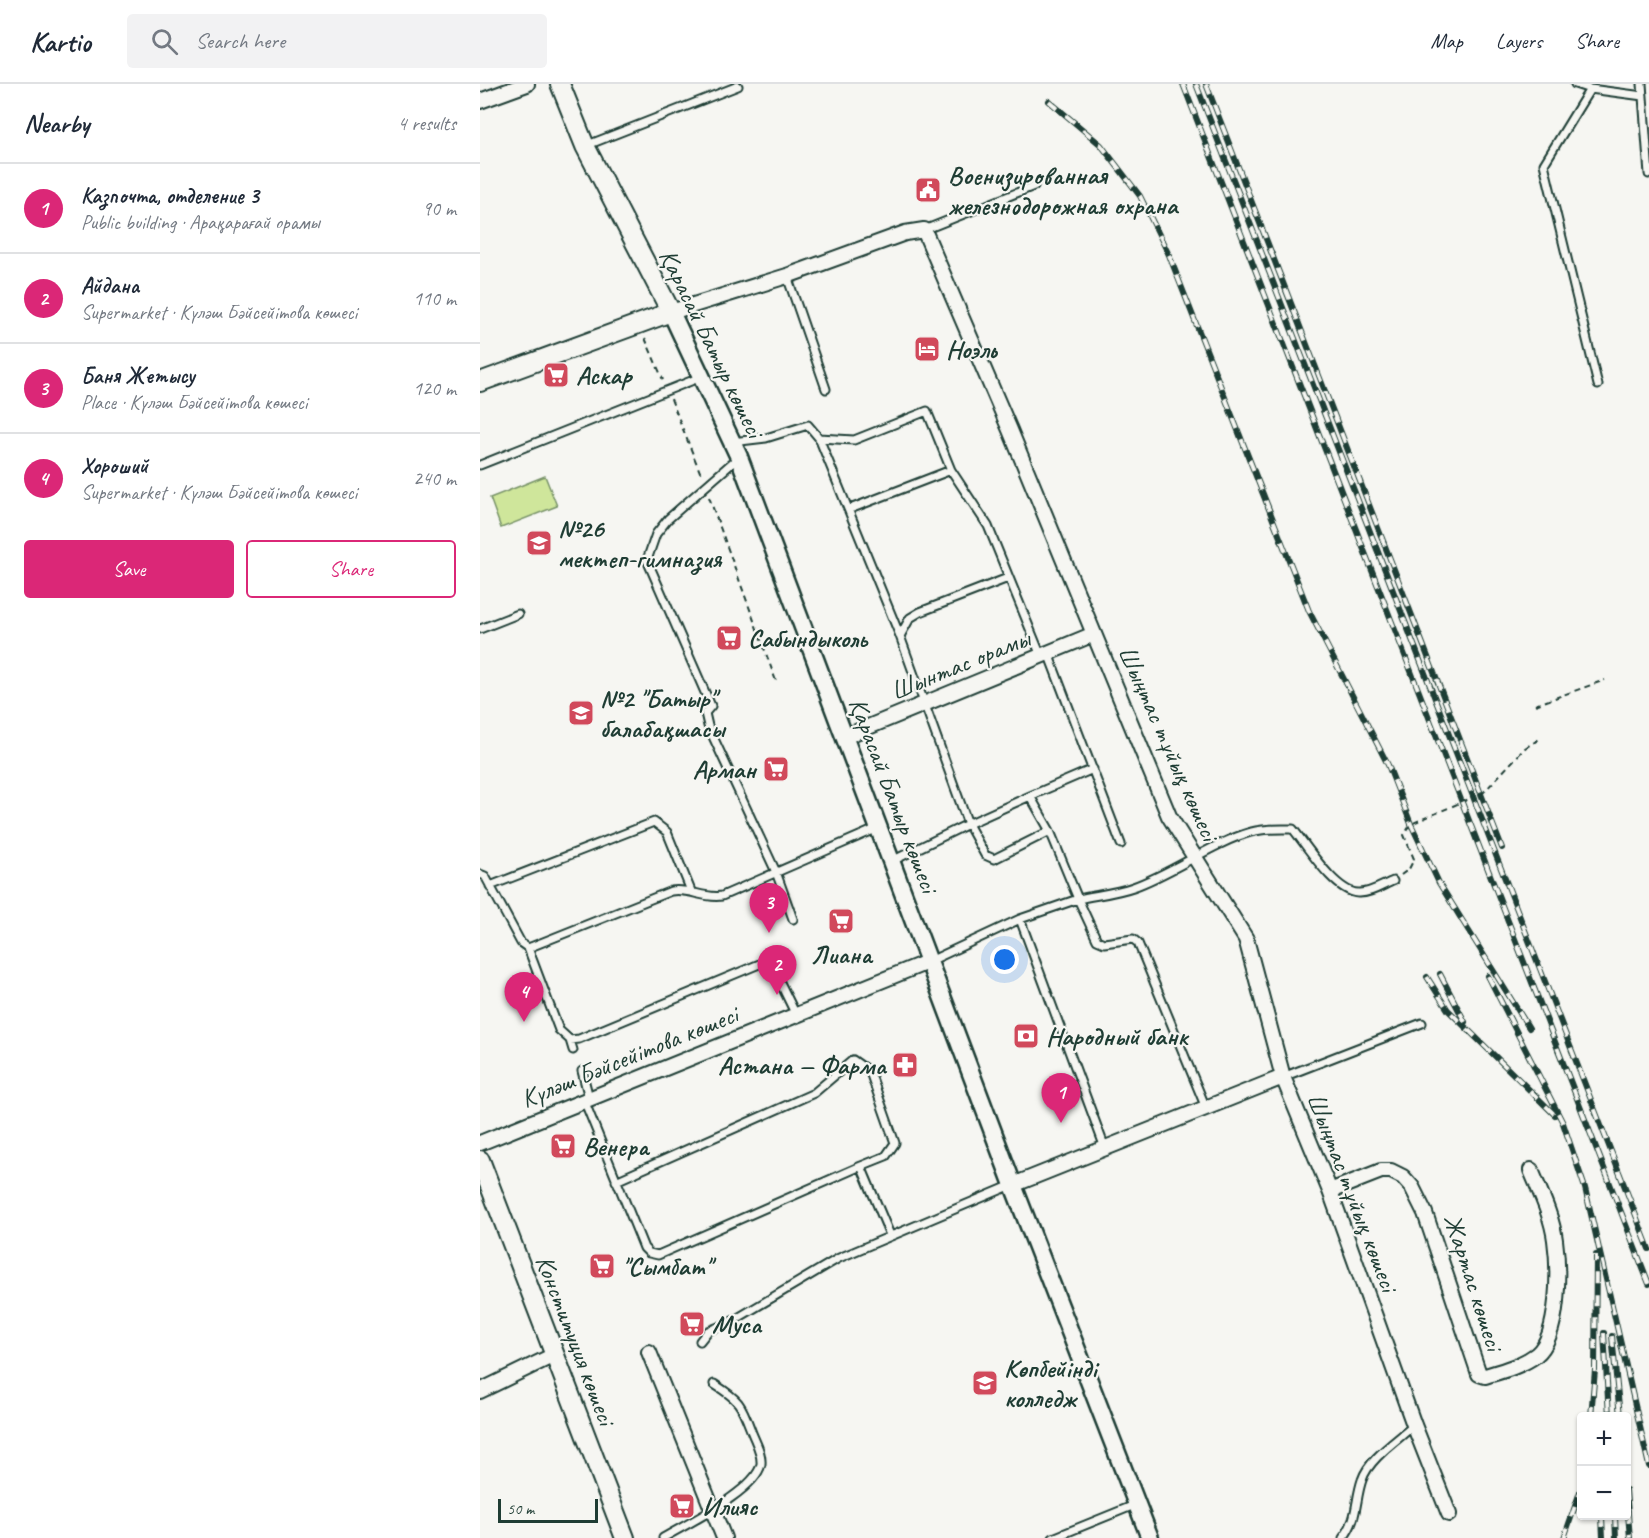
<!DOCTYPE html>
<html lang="en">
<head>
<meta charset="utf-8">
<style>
	:root { --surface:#fff; --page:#f2f2f3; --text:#1f2937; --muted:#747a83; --line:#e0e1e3; --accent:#db2777 }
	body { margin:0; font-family:Caveat,sans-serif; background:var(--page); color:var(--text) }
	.controls { position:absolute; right:18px; bottom:18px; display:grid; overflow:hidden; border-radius:6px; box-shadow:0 2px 4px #0004 }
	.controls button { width:54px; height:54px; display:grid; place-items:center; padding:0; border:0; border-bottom:2px solid var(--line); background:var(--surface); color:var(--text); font:30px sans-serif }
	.scale { position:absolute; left:18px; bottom:15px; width:100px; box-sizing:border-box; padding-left:6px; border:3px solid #1f3d34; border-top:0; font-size:16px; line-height:21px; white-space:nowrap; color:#1f3d34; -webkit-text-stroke:4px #f6f6f2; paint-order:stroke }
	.you { position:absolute; left:525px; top:876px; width:21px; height:21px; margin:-15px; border:4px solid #fff; border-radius:50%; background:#1a73e8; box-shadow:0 0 0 9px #1a73e833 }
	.badge { display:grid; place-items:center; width:39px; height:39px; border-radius:50%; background:var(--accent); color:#fff; font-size:20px; font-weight:700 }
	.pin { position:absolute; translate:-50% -50px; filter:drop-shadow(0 2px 3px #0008) }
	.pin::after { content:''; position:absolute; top:32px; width:21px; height:18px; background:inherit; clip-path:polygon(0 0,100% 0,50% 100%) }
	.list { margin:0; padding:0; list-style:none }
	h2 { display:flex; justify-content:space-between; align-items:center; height:78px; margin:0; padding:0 24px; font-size:26px }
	h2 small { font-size:20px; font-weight:400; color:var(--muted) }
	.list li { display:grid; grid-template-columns:39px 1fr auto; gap:18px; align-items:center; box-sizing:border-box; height:90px; padding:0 24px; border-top:2px solid var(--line) }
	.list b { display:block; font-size:22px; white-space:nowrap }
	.list p { margin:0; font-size:20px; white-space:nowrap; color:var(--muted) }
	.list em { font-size:20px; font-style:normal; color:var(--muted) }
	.actions { display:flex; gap:12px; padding:18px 24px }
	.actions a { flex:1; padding:14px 0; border:2px solid var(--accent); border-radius:6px; text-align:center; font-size:21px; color:var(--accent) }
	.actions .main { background:var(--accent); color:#fff }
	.icon { flex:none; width:33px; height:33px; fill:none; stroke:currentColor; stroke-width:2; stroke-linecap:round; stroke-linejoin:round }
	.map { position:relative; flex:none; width:1169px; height:1454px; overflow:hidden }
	header { display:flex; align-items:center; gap:36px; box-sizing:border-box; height:84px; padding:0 30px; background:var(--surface); border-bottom:2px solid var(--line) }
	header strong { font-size:28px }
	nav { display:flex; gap:33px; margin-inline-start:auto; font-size:21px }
	.search { width:420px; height:54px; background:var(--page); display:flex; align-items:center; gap:15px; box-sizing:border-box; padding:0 21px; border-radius:6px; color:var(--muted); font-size:22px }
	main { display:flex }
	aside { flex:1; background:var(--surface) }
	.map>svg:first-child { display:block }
	.green { fill:#cfe69b; stroke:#779268; stroke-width:1.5 }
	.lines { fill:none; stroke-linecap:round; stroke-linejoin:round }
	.service-casing { stroke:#1f3d34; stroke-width:11 }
	.minor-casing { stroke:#1f3d34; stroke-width:18 }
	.tertiary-casing { stroke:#1f3d34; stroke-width:21 }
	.secondary-casing { stroke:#1f3d34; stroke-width:22 }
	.path { stroke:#1f3d34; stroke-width:2; stroke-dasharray:6 4.5; stroke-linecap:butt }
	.service { stroke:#f6f6f2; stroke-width:7 }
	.minor { stroke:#f6f6f2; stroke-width:14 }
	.tertiary { stroke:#f6f6f2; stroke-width:16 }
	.secondary { stroke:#f6f6f2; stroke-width:18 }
	.rail-casing { stroke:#1f3d34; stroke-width:6 }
	.rail { stroke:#f6f6f2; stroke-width:4; stroke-dasharray:11; stroke-linecap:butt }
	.labels { text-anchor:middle; stroke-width:4.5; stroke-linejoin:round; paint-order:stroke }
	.poi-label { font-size:26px; font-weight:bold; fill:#1f3d34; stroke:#f6f6f2; text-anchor:start }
	.street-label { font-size:26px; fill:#1f3d34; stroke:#f6f6f2 }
</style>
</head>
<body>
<header>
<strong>Kartio</strong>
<div class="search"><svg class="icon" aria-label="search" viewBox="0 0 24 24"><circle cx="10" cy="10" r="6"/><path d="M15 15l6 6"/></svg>Search here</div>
<nav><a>Map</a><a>Layers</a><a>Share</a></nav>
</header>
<main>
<aside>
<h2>Nearby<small>4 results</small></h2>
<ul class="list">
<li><span class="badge">1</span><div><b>Казпочта, отделение 3</b><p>Public building · Арақарағай орамы</p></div><em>90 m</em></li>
<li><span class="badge">2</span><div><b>Айдана</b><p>Supermarket · Күләш Бәйсейітова көшесі</p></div><em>110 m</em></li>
<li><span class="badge">3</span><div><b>Баня Жетысу</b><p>Place · Күләш Бәйсейітова көшесі</p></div><em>120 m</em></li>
<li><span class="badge">4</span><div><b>Хороший</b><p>Supermarket · Күләш Бәйсейітова көшесі</p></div><em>240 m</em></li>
</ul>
<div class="actions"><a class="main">Save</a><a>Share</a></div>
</aside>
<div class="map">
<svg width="1169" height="1454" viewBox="0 0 1169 1454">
	<rect width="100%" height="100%" fill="#f6f6f2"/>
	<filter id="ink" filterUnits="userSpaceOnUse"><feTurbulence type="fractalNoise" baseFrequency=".0167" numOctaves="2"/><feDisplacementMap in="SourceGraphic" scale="12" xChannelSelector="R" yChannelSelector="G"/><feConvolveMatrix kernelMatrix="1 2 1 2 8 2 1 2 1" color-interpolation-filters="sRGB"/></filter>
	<g filter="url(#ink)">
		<!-- green -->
		<path class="green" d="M65,392l12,30 -56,22 -11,-30z"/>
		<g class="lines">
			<!-- service casing -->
			<g class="service-casing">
				<path id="service" d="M1095,0l15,5 53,7
					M1162,0l7,90
					M1110,5l-46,75 54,221
					M105,62l153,-60
					M444,146l110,-44
					M307,192l39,113
					M339,354l35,2 73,-29 24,59 37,56 53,130
					M252,358l34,-4 42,-13 11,13 81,198 68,188 -76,37
					M259,373l-71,62 -12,15 -9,26 64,146 -6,7 3,13 68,146 17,47
					M0,381l221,-88
					M370,425l101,-39
					M0,545l38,-15
					M420,552l10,-18 10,-6 88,-34
					M568,569l73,191
					M550,712l63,-27
					M570,747l-56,28 -9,-4 -17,-31 62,-28 20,35 28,68c18,-4 38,-6 55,-12 40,-14 79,-44 118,-55 13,-4 29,-3 42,-3 14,17 42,63 65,64 11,1 25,-8 35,-12
					M0,790l5,2 36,67 7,5 31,82 11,10 3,10
					M10,802l164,-64 13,10 24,59
					M540,835l85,229
					M48,864l143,-57c19,-3 32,8 51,5l156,-68
					M450,877l90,-42 58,-20 19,41 7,3 29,-4 5,4 68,165
					M90,956l9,-1 190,-79 27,55
					M102,987l7,27
					M803,993l139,-54
					M104,1016l60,148 5,5 9,2 203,-89 29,69
					M136,1097l198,-88 39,-33 17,12 25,71 -9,13 -25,10
					M220,1257l8,-10 23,-9 108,-64 173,-73
					M183,1454c23,-14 93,-47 98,-74 1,-11 -5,-21 -9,-31 -11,-29 -11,-32 -38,-49
					M573,1454l84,-34
					M863,1454c15,-18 12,-38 19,-58 7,-22 36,-40 52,-55"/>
			</g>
			<!-- minor casing -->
			<g class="minor-casing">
				<path id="minor" d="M0,17l47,-17
					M191,228l116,-36 118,-43 19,-3 86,200 159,386 77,123 37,138 47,114 84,234 35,89
					M364,653l250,-103
					M0,1059l450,-182
					M533,1101l270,-108
					M850,1107l51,-20h10l12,6 9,10 13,26 54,161 6,2c17,-5 36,-10 51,-21 24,-19 23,-87 19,-115 -3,-24 -15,-48 -24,-70
					M169,1268l75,186
					M0,1307l74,-36"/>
			</g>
			<!-- tertiary casing -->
			<g class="tertiary-casing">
				<path id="tertiary" d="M191,228l68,145 274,728 137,353"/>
			</g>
			<!-- secondary casing -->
			<g class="secondary-casing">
				<path id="secondary" d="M0,298l191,-70 -86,-166 -25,-62
					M0,1076l145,378"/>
			</g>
			<!-- path -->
			<path class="path" d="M165,254l18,42
				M191,315l31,78
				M229,413l67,184
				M1055,621l70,-25
				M921,791l8,-6 5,-10 -10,-24 7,-11 72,-31 42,-45 16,-10"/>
			<!-- service -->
			<use href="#service" class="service"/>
			<!-- minor -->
			<use href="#minor" class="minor"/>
			<!-- tertiary -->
			<use href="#tertiary" class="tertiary"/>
			<!-- secondary -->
			<use href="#secondary" class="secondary"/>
			<!-- rail casing -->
			<g class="rail-casing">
				<path id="rail" d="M703,0l466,1200
					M716,0l453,1165
					M726,0l296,764
					M569,17l52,44 39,51 29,59 140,356 79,154 23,59 28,59 90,145
					M960,890l25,48
					M1008,892l75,147 22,65 64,278
					M947,893l21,33 107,105
					M1124,1249l5,83
					M1132,1252l8,80
					M1111,1332l4,-46 1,-115
					M1146,1406l4,48
					M1122,1432l1,22
					M1135,1432l1,22
					M1084,1454l18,-52"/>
			</g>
			<!-- rail -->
			<use href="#rail" class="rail"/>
		</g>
	</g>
	<!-- icons -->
	<defs>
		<g id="civic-square" transform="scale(1.35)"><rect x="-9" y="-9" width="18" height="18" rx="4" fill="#d1495b" stroke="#f6f6f2"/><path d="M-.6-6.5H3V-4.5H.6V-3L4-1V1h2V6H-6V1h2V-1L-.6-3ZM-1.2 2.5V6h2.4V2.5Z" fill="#fff"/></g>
		<g id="hotel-square" transform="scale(1.35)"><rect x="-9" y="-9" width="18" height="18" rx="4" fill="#d1495b" stroke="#f6f6f2"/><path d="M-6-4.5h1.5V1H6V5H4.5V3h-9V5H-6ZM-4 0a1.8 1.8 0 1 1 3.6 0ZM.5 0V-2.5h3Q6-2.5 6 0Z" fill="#fff"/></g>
		<g id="supermarket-square" transform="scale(1.35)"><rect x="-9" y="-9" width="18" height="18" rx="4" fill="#d1495b" stroke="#f6f6f2"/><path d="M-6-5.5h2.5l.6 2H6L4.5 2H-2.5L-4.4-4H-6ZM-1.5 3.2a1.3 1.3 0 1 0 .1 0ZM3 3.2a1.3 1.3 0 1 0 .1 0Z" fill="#fff"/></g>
		<g id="school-square" transform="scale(1.35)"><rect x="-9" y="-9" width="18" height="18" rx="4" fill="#d1495b" stroke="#f6f6f2"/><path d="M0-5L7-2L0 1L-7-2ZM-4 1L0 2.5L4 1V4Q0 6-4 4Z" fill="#fff"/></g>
		<g id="bank-square" transform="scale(1.35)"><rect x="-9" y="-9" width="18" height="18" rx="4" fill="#d1495b" stroke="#f6f6f2"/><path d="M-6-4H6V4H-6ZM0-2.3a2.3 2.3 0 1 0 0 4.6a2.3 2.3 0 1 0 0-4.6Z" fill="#fff"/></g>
		<g id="pharmacy-square" transform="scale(1.35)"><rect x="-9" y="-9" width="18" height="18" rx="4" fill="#d1495b" stroke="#f6f6f2"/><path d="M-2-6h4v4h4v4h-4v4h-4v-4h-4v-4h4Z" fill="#fff"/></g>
		<g id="university-square" transform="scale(1.35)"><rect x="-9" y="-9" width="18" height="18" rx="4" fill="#d1495b" stroke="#f6f6f2"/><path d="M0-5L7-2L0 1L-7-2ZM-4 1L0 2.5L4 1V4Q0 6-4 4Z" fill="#fff"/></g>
	</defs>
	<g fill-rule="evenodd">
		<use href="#civic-square" x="448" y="106"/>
		<use href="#hotel-square" x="447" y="265"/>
		<use href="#supermarket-square" x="76" y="291"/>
		<use href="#school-square" x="59" y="459"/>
		<use href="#supermarket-square" x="249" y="554"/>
		<use href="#school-square" x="101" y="629"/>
		<use href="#supermarket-square" x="296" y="685"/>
		<use href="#supermarket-square" x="361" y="837"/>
		<use href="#bank-square" x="546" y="952"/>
		<use href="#pharmacy-square" x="425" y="981"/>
		<use href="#supermarket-square" x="83" y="1062"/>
		<use href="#supermarket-square" x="122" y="1182"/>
		<use href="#supermarket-square" x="212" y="1240"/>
		<use href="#university-square" x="505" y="1299"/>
		<use href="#supermarket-square" x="202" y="1422"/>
	</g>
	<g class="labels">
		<!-- poi labels -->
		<g class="poi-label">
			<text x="468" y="100">Военизированная<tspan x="468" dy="30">железнодорожная охрана</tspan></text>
			<text x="466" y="274">Ноэль</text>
			<text x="96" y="300">Аскар</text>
			<text x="78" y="453">№26<tspan x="78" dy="30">мектеп-гимназия</tspan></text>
			<text x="268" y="563">Сабындыколь</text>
			<text x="120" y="623">№2 "Батыр"<tspan x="120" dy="30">балабақшасы</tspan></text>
			<text x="276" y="694" text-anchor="end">Арман</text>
			<text x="361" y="879" text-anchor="middle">Лиана</text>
			<text x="566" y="961">Народный банк</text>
			<text x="406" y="990" text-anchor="end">Астана — Фарма</text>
			<text x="103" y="1071">Венера</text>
			<text x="142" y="1191">"Сымбат"</text>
			<text x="232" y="1249">Муса</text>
			<text x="524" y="1293">Көпбейінді<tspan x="524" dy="30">колледж</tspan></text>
			<text x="222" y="1431">Илияс</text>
		</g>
		<!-- street labels -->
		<g class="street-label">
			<text transform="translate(232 259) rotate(64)" y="9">Қарасай Батыр көшесі</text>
			<text transform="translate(480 580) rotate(-22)" y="9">Шынтас орамы</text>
			<text transform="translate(689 659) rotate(66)" y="9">Шыңтас тұйық көшесі</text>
			<text transform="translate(414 711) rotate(69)" y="9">Қарасай Батыр көшесі</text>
			<text transform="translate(149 972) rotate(-22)" y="9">Күләш Бәйсейітова көшесі</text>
			<text transform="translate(873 1108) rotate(69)" y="9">Шыңтас тұйық көшесі</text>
			<text transform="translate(994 1198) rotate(72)" y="9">Жартас көшесі</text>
			<text transform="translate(96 1256) rotate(69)" y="9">Конституция көшесі</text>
		</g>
	</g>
</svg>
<div class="controls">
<button>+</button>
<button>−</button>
</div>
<div class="scale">50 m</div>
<div class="you"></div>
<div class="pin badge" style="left:581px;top:1039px">1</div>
<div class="pin badge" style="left:297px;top:911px">2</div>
<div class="pin badge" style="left:289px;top:849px">3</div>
<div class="pin badge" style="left:44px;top:938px">4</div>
</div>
</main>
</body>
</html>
